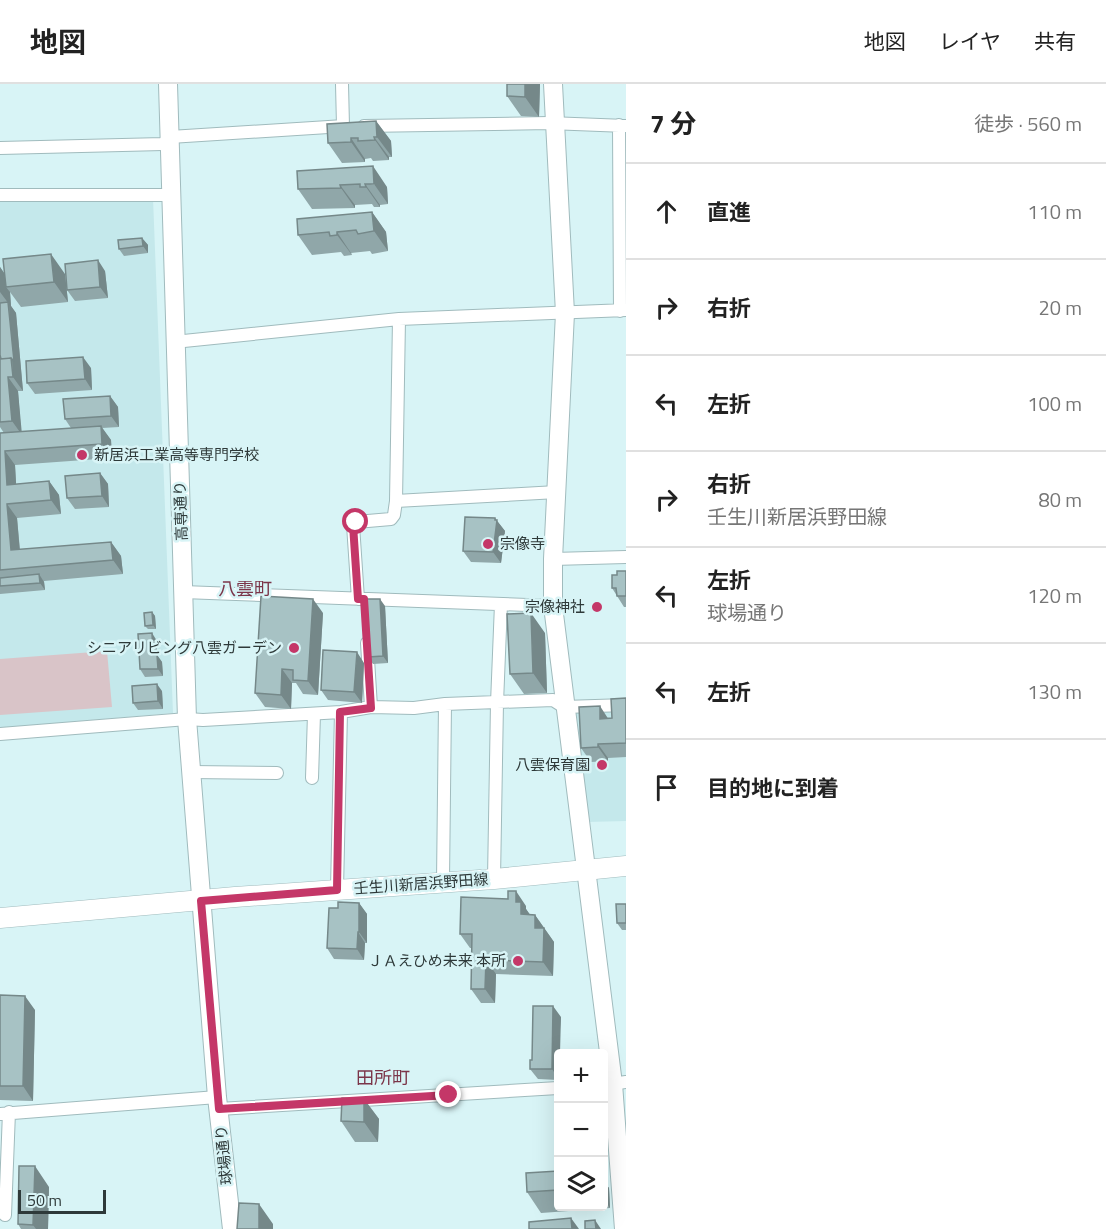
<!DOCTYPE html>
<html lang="ja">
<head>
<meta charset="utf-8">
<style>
	:root { --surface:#fff; --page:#f6f6f6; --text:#222; --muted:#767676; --line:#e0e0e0 }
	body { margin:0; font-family:"Titillium Web","Noto Sans JP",sans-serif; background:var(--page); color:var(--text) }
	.controls { position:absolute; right:18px; bottom:18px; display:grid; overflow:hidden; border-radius:6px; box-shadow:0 6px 24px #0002 }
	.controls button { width:54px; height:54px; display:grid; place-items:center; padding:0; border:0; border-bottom:2px solid var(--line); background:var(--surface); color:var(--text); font:30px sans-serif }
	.scale { position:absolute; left:18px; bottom:15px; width:88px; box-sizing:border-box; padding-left:6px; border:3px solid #2e3939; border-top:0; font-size:16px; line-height:21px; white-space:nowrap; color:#2e3939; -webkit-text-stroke:4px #d8f4f6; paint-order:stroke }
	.stop { position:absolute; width:18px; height:18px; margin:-14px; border:4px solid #c43768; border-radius:50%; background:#fff }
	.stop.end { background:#c43768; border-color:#fff; box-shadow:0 2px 6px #0008 }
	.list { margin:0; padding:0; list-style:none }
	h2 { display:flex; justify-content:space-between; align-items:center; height:78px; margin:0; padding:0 24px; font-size:26px }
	h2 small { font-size:20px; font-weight:400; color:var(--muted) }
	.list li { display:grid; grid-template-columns:39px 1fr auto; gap:18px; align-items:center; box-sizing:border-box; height:96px; padding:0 24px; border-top:2px solid var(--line) }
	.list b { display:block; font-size:22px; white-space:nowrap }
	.list p { margin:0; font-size:20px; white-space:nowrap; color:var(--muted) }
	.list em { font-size:20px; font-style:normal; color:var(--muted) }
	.icon { flex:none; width:33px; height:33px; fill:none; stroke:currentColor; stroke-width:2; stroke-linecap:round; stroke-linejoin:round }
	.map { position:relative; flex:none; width:626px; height:1145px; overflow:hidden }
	header { display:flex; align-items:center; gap:36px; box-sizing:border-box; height:84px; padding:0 30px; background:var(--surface); border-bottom:2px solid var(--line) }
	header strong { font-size:28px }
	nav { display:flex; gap:33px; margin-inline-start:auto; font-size:21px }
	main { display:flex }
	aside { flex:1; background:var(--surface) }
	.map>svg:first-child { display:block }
	.built { fill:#c4e8eb }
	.green { fill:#d9c4c8 }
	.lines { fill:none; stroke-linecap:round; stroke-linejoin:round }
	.street-casing { stroke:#a0bbbd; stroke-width:14 }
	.secondary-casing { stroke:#a0bbbd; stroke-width:20 }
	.primary-casing { stroke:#a0bbbd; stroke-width:21 }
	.street { stroke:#fff; stroke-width:12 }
	.secondary { stroke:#fff; stroke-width:18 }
	.primary { stroke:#fff; stroke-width:20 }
	.wall { fill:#90a7a9 }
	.shaded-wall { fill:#758889 }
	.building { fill:#a7c2c4; stroke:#758889; stroke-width:1.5 }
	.route { stroke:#c43768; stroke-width:8 }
	.poi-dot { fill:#c43768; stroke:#d8f4f6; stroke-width:2 }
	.labels { text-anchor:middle; stroke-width:5; stroke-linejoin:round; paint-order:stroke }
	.poi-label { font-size:15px; fill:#2e3939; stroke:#d8f4f6; text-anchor:end }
	.street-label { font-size:15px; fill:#2e3939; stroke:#d8f4f6 }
	.quarter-label { font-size:18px; fill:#7b3549; stroke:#d8f4f6 }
</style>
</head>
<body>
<header>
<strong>地図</strong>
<nav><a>地図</a><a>レイヤ</a><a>共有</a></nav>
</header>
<main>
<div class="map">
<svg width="626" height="1145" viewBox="0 0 626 1145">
	<rect width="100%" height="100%" fill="#d8f4f6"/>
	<!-- built -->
	<path class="built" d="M0,114h153l20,515 -173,15z
		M626,625v112l-39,1 -16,-112z"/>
	<!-- green -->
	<path class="green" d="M107,567l5,56 -112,8v-56z"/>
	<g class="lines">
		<!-- street casing -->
		<g class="street-casing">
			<path id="street" d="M342,0l1,42
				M619,41l1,186
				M364,42l185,-3 77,3
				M0,64l163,-4 7,-7 174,-11
				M0,111h172
				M174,258l225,-23 227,-9
				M396,417l161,-9
				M553,475l73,-2
				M183,508l370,14
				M358,515l-5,-74 3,-3 35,-3 3,-4 2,-14 3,-182
				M367,559l4,64
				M0,650l187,-15 16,1 138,-8 30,-5 43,1 31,-4 108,-4 11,7 62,-2
				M191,688l86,1
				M312,694l2,-64
				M494,795l3,-176 4,-99
				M443,797l2,-177
				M337,805l4,-177
				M604,1001l22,-3
				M219,1025l339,-21
				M0,1030l217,-17
				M5,1131l4,-103"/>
		</g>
		<!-- secondary casing -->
		<g class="secondary-casing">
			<path id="secondary" d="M168,0l19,635 30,378 15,132
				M553,0l12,229 -12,246v47l60,478 11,145"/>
		</g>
		<!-- primary casing -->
		<g class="primary-casing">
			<path id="primary" d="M0,834l235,-21 259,-18 132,-13"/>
		</g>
		<!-- street -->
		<use href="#street" class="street"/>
		<!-- secondary -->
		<use href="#secondary" class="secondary"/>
		<!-- primary -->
		<use href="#primary" class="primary"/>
	</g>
	<!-- wall -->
	<path class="wall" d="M540,0l-1,33 -18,-1 -14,-20z
		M376,37l15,20 1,16h-3v3l-16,1 -2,-3 -6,1v3l-23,1 -14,-20z
		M297,87l90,16 1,17 -8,1v2h-6l-2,-3 -17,1v3l-43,1 -14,-20z
		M372,128l14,20 2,19 -16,3 -2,-3 -19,2 1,2 -8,1 -3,-4 -29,3 -14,-20z
		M142,154l6,7v8l-24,3 -5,-7z
		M0,183l5,8 60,-1 3,28 -47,5 -11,-15 1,14 5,7 7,78h-5l3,41 50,-4 -6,-9 45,-23 8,11 1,20 -17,1 9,12 1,18 -97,7 1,19 33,-3 10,14 2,19 -44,4 3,32 91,-8 10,14 2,18 -79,7 1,9 -45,4v-161h4l-4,-6z
		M105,187l3,27 -33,3 -8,-11z
		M91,284l1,22 -57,4 -8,-11z
		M100,389l8,11 1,23 -34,2 -8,-11z
		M496,436l9,11 -4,32 -30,-1 -8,-11z
		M626,487v36h-2l-12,-19 5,-13z
		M385,522l3,57 -15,1 -5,-7z
		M152,528l3,4 1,13h-8l-3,-3z
		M323,529l-5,82 -15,-1 -7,-11h-4l-1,26 -26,-2 -10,-14z
		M545,549l2,60 -23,1 -14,-20z
		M157,557v14l5,7 1,14 -18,1 -5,-8z
		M364,579l-2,40 -34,-3 -7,-10z
		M162,607l1,18 -25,1 -5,-7z
		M626,614v59l-18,1v3l-17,1 -10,-14 27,-30h4z
		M359,819l8,11v29h-2l-1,17 -30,-1 -7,-11 11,-40z
		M626,820v26h-4l-5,-7z
		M526,822v3l4,6h5l19,27 -1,34 -57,-2 -1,29h-14l-10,-14 1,-41h-2l-10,-14z
		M0,911l35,15 -2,91 -33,-1z
		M561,933l-3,36v27l-20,-1 -8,-10 2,-9z
		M364,1015l15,20 -1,23h-23l-14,-21z
		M558,1087v35h45v-25l6,7 1,20 -69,5 -14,-21z
		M49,1103l-1,42h-27l-3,-5z"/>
	<!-- shaded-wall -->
	<path class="shaded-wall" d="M525,0h15l-1,33 -14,-20z
		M376,37l15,20 1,16 -15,-20z
		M374,53l15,20v3l-14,-20z
		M351,54l14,21v3l-14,-20z
		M373,82l14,21 1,17 -14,-20z
		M365,100l15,21v2l-14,-20z
		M340,101l15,20v3l-14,-20z
		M372,128l14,20 2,19 -14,-20z
		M337,148l14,21 1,2 -15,-20z
		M142,154l6,7v8l-5,-7z
		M51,170l14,20 3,28 -14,-20z
		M98,176l7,11 3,27 -8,-11z
		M0,183l9,13 -3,7 4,5 1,14 5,7 7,78 -10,-14 -4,-73 -9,-12z
		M83,273l8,11 1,22 -7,-11z
		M8,293l10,14 4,44 -10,-14z
		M110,312l8,11 1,20 -8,-11z
		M101,342l10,14 1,18 -10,-14z
		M5,367l10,14 2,34 -10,-14z
		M100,389l8,11 1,23 -7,-11z
		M49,397l10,14 2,19 -10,-14z
		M7,420l10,14 4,47 -10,-15z
		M495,434l10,13 -4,32 -8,-11z
		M111,458l10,14 2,18 -10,-14z
		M39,490l5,8 1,8 -5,-7z
		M313,515l10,14 -5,82 -10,-14z
		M380,515l5,7 3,57 -5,-7z
		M152,528l3,4 1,13 -3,-4z
		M531,529l14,20 2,60 -14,-20z
		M152,549l5,8v14l5,7 1,14 -5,-7 -5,-14z
		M357,568l7,11 -2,40 -8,-11z
		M282,585l10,14 -1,26 -10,-14z
		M157,600l5,7 1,18 -5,-8z
		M600,622l9,14 -9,-1z
		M598,660l10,14v3l-10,-14z
		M516,807l10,15v3l5,7 -10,-2 -5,-12z
		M359,819l8,11v29l-8,-11z
		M535,831l19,27 -1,34 -10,-14 -8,-34z
		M358,848l7,11 -1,17 -7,-11z
		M486,876l10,14 -1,29 -10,-14z
		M25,912l10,14 -2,91 -10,-15z
		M553,922l8,11 -1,36h-2v25l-6,-9z
		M364,1015l15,20 -1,23 -14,-20z
		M35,1082l14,21 -1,42h-12l-3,-4z
		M603,1097l6,7 1,20 -7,-10z
		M259,1120l14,20v5h-14z
		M571,1134l8,11h-7z
		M595,1136l6,9h-5z"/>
	<!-- building -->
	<path class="building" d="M507,0h18v13l-18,-1z
		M376,37l1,16h-3l1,3 -17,1v-3h-7v4l-23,1 -1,-19z
		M373,82l1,18h-9l1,3h-6v-3l-20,1 1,3 -43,1 -1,-18z
		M372,128l2,19 -16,3 -2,-4 -19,2v3l-7,1 -1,-4 -31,3 -1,-16z
		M142,154l1,8 -24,3 -1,-9z
		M51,170l3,28 -48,5 -3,-28z
		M98,176l2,27 -33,3 -2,-26z
		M8,218l6,59 -3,-3 -10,1 -1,-4v-52z
		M83,273l2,22 -58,4 -1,-22z
		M11,274l2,19h-5l4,44 -12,1v-63z
		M110,312l1,20 -46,3 -2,-20z
		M101,342l1,18 -97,7 2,34 42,-4 2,19 -44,4 4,46 100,-8 2,18 -113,10v-137z
		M100,389l2,23 -35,2 -2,-22z
		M465,433l30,1v2h2l-4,32 -30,-1z
		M617,487h9v25h-9l-1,-8h-4v-13h5z
		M39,490l1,9 -40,3v-8z
		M261,512l52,3 -5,82 -15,-1v-10l-11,-1 -1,26 -26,-2z
		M364,515h16l3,57 -15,1z
		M152,528l1,13 -8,1 -1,-13z
		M531,529l2,60 -23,1 -3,-60z
		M152,549l1,22h4l1,14h-18l-2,-35z
		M323,566l34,2 -3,40 -33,-2z
		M157,600l1,17 -25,2 -1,-17z
		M626,614v45l-28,1v3l-17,1 -2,-41 21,-1v13l12,-1 -1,-19z
		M508,807h8v11h5v12l14,1v13h9l-1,34 -57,-2 -1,29h-14l1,-55h-12l1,-37 47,2z
		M338,818l21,1v29h-1l-1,17 -30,-1 2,-40h9z
		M616,820h10v19h-9z
		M0,911l25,1 -2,90h-23z
		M533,922h20l-1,63h-22v-9h2z
		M342,1014l22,1v23l-23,-1z
		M19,1082h16l-2,59 -15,-1z
		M558,1087v19l-31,2 -1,-19z
		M239,1119l20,1v25h-22z
		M571,1134l1,11h-43v-7z
		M595,1136l1,9h-11v-8z"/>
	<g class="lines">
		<!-- route -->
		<path class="route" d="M356,438l-3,3 5,74h6l7,109 -31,4 -3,178 -136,11 18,208 230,-14"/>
	</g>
	<!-- markers -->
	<g class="poi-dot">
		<circle cx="82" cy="371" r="6"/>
		<circle cx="488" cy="460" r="6"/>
		<circle cx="597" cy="523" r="6"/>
		<circle cx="294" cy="564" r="6"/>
		<circle cx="602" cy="681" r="6"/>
		<circle cx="518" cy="877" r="6"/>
	</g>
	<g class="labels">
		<!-- poi labels -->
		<g class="poi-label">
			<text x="94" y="376" text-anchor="start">新居浜工業高等専門学校</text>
			<text x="500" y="465" text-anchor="start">宗像寺</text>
			<text x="585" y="528">宗像神社</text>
			<text x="282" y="569">シニアリビング八雲ガーデン</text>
			<text x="590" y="686">八雲保育園</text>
			<text x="506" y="882">ＪＡえひめ未来 本所</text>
		</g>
		<!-- street labels -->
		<g class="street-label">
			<text transform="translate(181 427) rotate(-92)" y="5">高専通り</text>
			<text transform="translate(421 800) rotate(-4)" y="5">壬生川新居浜野田線</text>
			<text transform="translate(224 1071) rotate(-96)" y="5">球場通り</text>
		</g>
		<!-- quarter labels -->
		<g class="quarter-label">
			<text x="245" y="511">八雲町</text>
			<text x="383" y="1000">田所町</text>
		</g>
	</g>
</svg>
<div class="controls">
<button>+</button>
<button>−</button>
<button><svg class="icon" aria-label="layers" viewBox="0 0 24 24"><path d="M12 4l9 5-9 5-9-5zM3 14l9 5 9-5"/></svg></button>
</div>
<div class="scale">50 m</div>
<div class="stop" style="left:356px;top:438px"></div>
<div class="stop end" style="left:449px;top:1011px"></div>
</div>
<aside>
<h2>7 分<small>徒歩 · 560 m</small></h2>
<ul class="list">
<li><svg class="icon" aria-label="ahead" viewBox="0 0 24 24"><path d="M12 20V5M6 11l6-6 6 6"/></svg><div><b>直進</b></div><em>110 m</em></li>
<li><svg class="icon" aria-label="right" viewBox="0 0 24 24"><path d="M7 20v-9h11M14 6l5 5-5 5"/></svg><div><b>右折</b></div><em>20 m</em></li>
<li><svg class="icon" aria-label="left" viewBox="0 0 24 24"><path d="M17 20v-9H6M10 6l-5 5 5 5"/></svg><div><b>左折</b></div><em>100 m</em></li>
<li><svg class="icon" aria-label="right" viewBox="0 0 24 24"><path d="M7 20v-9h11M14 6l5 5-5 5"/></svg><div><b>右折</b><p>壬生川新居浜野田線</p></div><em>80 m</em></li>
<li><svg class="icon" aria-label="left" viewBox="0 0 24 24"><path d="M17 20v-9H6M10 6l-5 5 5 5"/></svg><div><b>左折</b><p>球場通り</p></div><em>120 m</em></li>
<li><svg class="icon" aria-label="left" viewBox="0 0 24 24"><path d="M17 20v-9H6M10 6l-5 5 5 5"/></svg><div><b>左折</b></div><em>130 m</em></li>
<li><svg class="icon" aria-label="arrive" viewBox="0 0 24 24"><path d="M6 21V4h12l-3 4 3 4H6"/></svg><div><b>目的地に到着</b></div></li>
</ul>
</aside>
</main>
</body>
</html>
